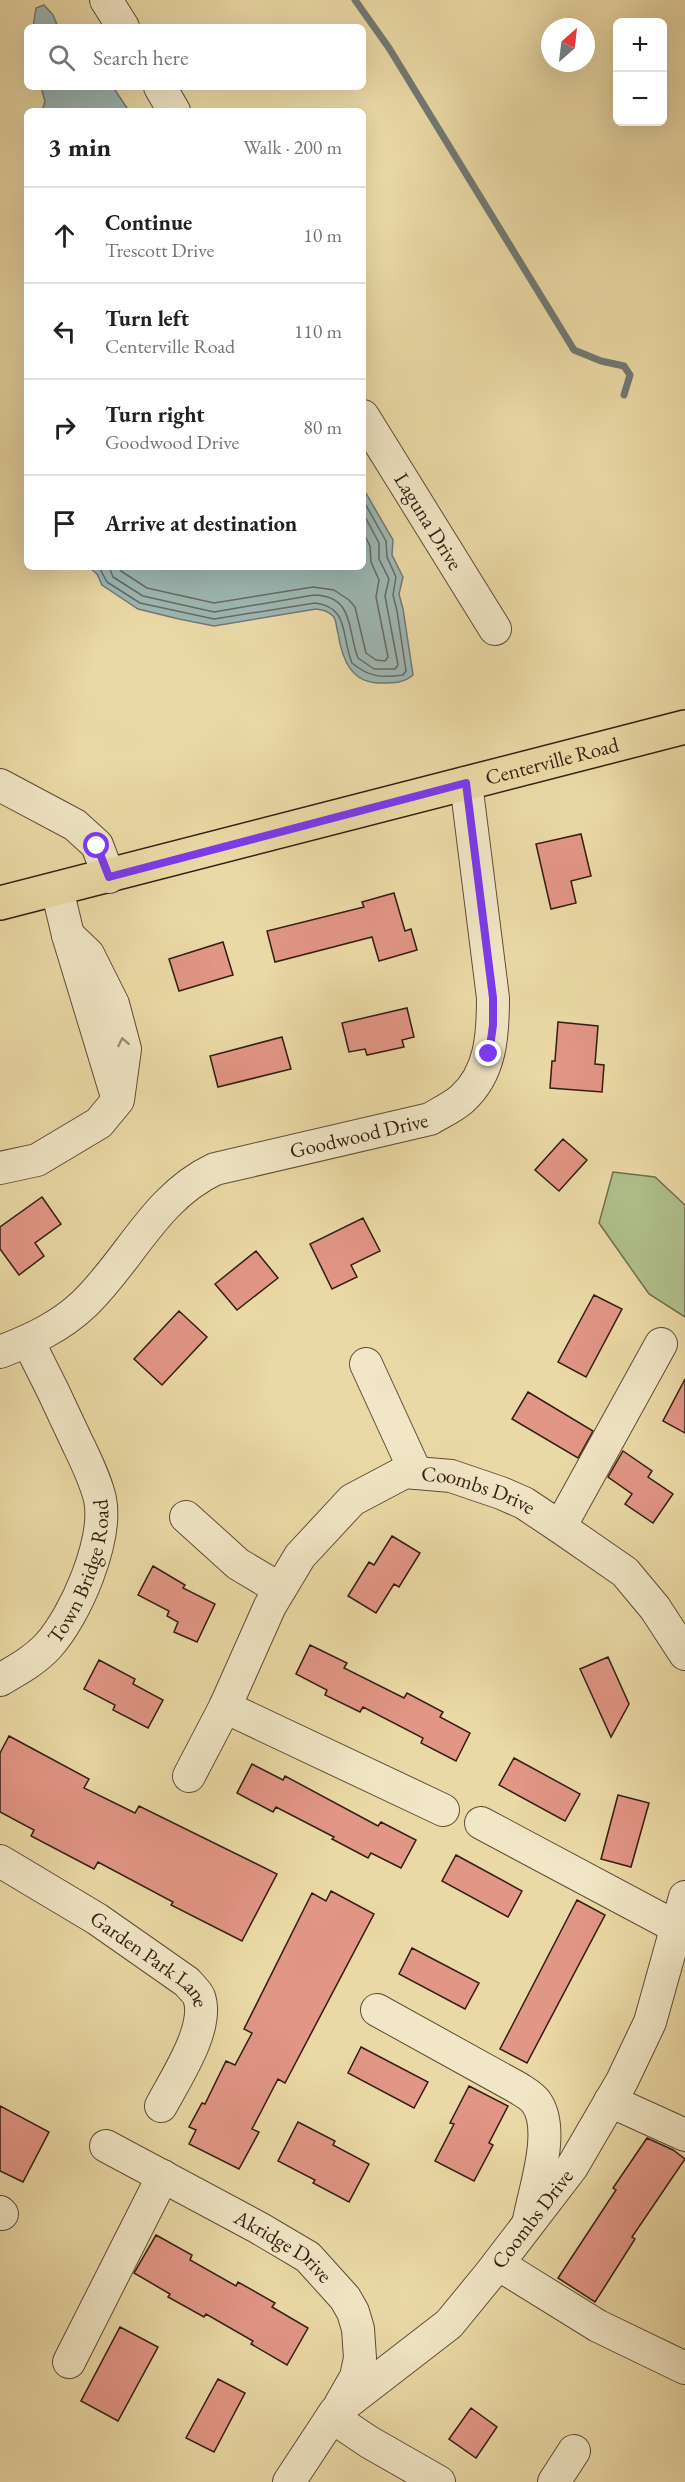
<!DOCTYPE html>
<html lang="en">
<head>
<meta charset="utf-8">
<style>
	:root { --surface:#fff; --page:#f2f2f2; --text:#202124; --muted:#757577; --line:#e0e0e0 }
	body { margin:0; font-family:"EB Garamond",serif; background:var(--page); color:var(--text) }
	.controls { position:absolute; right:18px; top:18px; display:grid; overflow:hidden; border-radius:9px; box-shadow:0 6px 24px #0002 }
	.controls button { width:54px; height:54px; display:grid; place-items:center; padding:0; border:0; border-bottom:2px solid var(--line); background:var(--surface); color:var(--text); font:30px sans-serif }
	.compass { position:absolute; left:541px; top:18px; width:54px; height:54px; border-radius:50%; background:var(--surface); box-shadow:0 6px 24px #0002; rotate:28deg }
	.stop { position:absolute; width:18px; height:18px; margin:-14px; border:4px solid #7c3aed; border-radius:50%; background:#fff }
	.stop.end { background:#7c3aed; border-color:#fff; box-shadow:0 2px 6px #0008 }
	.list { margin:0; padding:0; list-style:none }
	h2 { display:flex; justify-content:space-between; align-items:center; height:78px; margin:0; padding:0 24px; font-size:26px }
	h2 small { font-size:20px; font-weight:400; color:var(--muted) }
	.list li { display:grid; grid-template-columns:39px 1fr auto; gap:18px; align-items:center; box-sizing:border-box; height:96px; padding:0 24px; border-top:2px solid var(--line) }
	.list b { display:block; font-size:22px; white-space:nowrap }
	.list p { margin:0; font-size:20px; white-space:nowrap; color:var(--muted) }
	.list em { font-size:20px; font-style:normal; color:var(--muted) }
	.icon { flex:none; width:33px; height:33px; fill:none; stroke:currentColor; stroke-width:2; stroke-linecap:round; stroke-linejoin:round }
	.map { position:relative; flex:none; width:685px; height:2482px; overflow:hidden }
	.search { position:absolute; background:var(--surface); box-shadow:0 6px 24px #0002; left:24px; top:24px; width:342px; height:66px; display:flex; align-items:center; gap:15px; box-sizing:border-box; padding:0 21px; border-radius:9px; color:var(--muted); font-size:22px }
	.panel { position:absolute; background:var(--surface); box-shadow:0 6px 24px #0002; left:24px; top:108px; width:342px; height:462px; border-radius:9px }
	.map>svg:first-child { display:block }
	.green { fill:#b0c08c; stroke:#716e4f; stroke-width:1.5 }
	.water { fill:#9db7b3; stroke:#727973; stroke-width:1.5 }
	.lines { fill:none; stroke-linecap:round; stroke-linejoin:round }
	.shore { stroke:#686a62; stroke-width:1.5 }
	.stream { stroke:#727973; stroke-width:7 }
	.building { fill:#e29686; stroke:#321d12; stroke-width:1.5 }
	.minor-casing { stroke:#604c37; stroke-width:34 }
	.major-casing { stroke:#321d12; stroke-width:36 }
	.minor { stroke:#f1e6c5; stroke-width:32 }
	.major { stroke:#ead9a6; stroke-width:33 }
	.oneway { stroke:#9b8c74 }
	.route { stroke:#7c3aed; stroke-width:8 }
	.labels { text-anchor:middle; stroke-width:4.5; stroke-linejoin:round; paint-order:stroke }
	.street-label { font-size:21px; fill:#321d12; stroke:#f1e6c5 }
</style>
</head>
<body>
<div class="map">
<svg width="685" height="2482" viewBox="0 0 685 2482">
	<rect width="100%" height="100%" fill="#ead9a6"/>
	<filter id="stains"><feTurbulence type="fractalNoise" baseFrequency=".00333" numOctaves="4"/><feColorMatrix values="0 0 0 0 .2 0 0 0 0 .09 0 0 0 0 .02 0 0 0 .5 -.17"/></filter>
	<radialGradient id="worn" r=".72"><stop offset=".6" stop-color="#630" stop-opacity="0"/><stop offset="1" stop-color="#630" stop-opacity=".3"/></radialGradient>
	<!-- green -->
	<path class="green" d="M613,1172l42,5 30,28v112l-36,-23 -50,-71z"/>
	<!-- water -->
	<path class="water" d="M44,5l9,10 5,12h-25l3,-19z
		M41,87h72l16,24h-87l3,-10z
		M363,488l30,52 -1,15 11,22 -4,17 4,15 10,66c-9,8 -19,8 -31,8 -31,1 -40,-24 -44,-50 -2,-5 -1,-13 -5,-17 -5,-5 -10,-6 -17,-7l-102,17 -35,-7 -41,-10 -36,-24 -5,-11 -8,-7h274z"/>
	<g class="lines">
		<!-- shore -->
		<path class="shore" d="M99,567l8,15 33,21 74,16 101,-16c35,4 26,34 37,60 17,14 29,15 51,12l3,-4 -9,-60 -4,-16 3,-18 -9,-20 -1,-16 -23,-41
			M109,567l4,10 30,19 71,16 100,-17c41,1 33,35 44,63l16,11h21l3,-4 -13,-69 4,-17 -10,-20v-16l-16,-30
			M119,567l2,4 26,17 67,15 99,-16 21,3 15,10 6,7 11,46 10,7 9,1 3,-4 -12,-60 3,-17 -8,-18 -1,-16 -7,-14"/>
		<!-- stream -->
		<path class="stream" d="M355,0l34,48 185,302 27,11 23,5 6,9 -6,20"/>
	</g>
	<!-- building -->
	<path class="building" d="M581,834l10,42 -20,5 5,22 -25,6 -15,-65z
		M394,893l11,38 6,-2 6,21 -38,11 -7,-24 -97,25 -8,-31 97,-24 -2,-5z
		M223,942l10,33 -54,16 -10,-32z
		M407,1008l7,29 -12,3 2,7 -37,8 -2,-6 -16,3 -7,-29z
		M558,1022l40,4 -3,38 9,1 -2,27 -52,-4 2,-27h3z
		M282,1037l9,32 -73,18 -8,-31z
		M563,1139l24,21 -28,31 -24,-21z
		M42,1197l19,27 -26,19 9,13 -25,19 -19,-26v-22z
		M363,1218l17,33 -29,14 6,12 -25,12 -22,-45z
		M256,1251l22,27 -41,32 -22,-26z
		M594,1295l28,14 -36,68 -28,-15z
		M179,1311l28,26 -45,48 -28,-26z
		M685,1379v54l-22,-12z
		M528,1392l65,39 -15,27 -66,-39z
		M623,1451l29,20 -4,6 25,17 -20,29 -28,-19 7,-10 -24,-17z
		M392,1536l28,17 -21,34 -5,-3 -18,29 -28,-17 21,-34 5,3z
		M153,1566l32,19 -2,3 32,16 -18,38 -23,-10 4,-10 -11,-6 2,-5 -31,-16z
		M310,1645l37,18 -3,5 60,30 3,-5 36,19 -3,5 30,16 -14,28 -35,-18 2,-5 -60,-31 -3,5 -35,-17 2,-5 -31,-16z
		M608,1657l21,47 -18,33 -31,-68z
		M99,1660l36,19 -2,5 30,16 -15,28 -35,-18 2,-5 -31,-16z
		M9,1736l80,43 -5,9 51,25 4,-7 138,68 -35,67 -71,-36 2,-3 -75,-40 -4,7 -63,-33 3,-6 -34,-18v-59z
		M514,1758l66,36 -15,27 -66,-36z
		M252,1764l31,16 2,-4 93,50 3,-4 35,18 -15,28 -30,-15 -3,5 -36,-19 2,-2 -58,-30 -3,5 -36,-19z
		M618,1795l31,8 -18,64 -30,-8z
		M456,1855l66,36 -14,26 -66,-36z
		M331,1891l43,23 -89,169 -7,-4 -26,50 7,3 -20,37 -50,-25 7,-14 -7,-3 13,-24 3,1 21,-43 9,4 17,-32 -8,-4 68,-136 14,8z
		M577,1900l28,15 -78,148 -27,-14z
		M412,1948l67,35 -14,26 -66,-35z
		M361,2047l67,35 -14,26 -66,-35z
		M469,2086l39,20 -19,37 4,2 -19,36 -39,-20 19,-37 -4,-1z
		M0,2106l49,26 -26,50 -23,-11z
		M298,2122l37,19 -2,4 36,19 -20,38 -36,-19 2,-3 -37,-19z
		M647,2138l26,12 12,9 -53,78 3,2 -40,63 -37,-24 58,-88 -3,-2z
		M156,2235l36,20 -2,5 46,26 2,-4 37,21 -3,4 36,21 -21,37 -36,-21 2,-3 -47,-27 -2,3 -36,-20 2,-3 -36,-21z
		M120,2327l38,20 -40,74 -37,-20z
		M218,2379l27,14 -31,59 -28,-14z
		M471,2408l26,19 -21,31 -27,-19z"/>
	<g class="lines">
		<!-- minor casing -->
		<g class="minor-casing">
			<g id="minor">
				<path d="M106,0l17,27"/>
				<path d="M160,87l14,24"/>
				<path id="s1" d="M363,416l132,213"/>
				<path d="M0,785l75,40 22,20 12,32"/>
				<path d="M57,889l11,46 47,155"/>
				<path d="M0,1168l37,-8 62,-37 19,-23 7,-51 -12,-45 -25,-50 -20,-19"/>
				<path id="s2" d="M0,1352c31,-12 60,-25 84,-48 46,-44 71,-107 131,-135l215,-50c10,-6 23,-12 32,-20 29,-26 31,-64 31,-101l-27,-215"/>
				<path d="M366,1364l50,109"/>
				<path d="M186,1517l52,47 42,25"/>
				<path d="M560,1527l101,-183"/>
				<path id="s3" d="M0,1680c17,-10 34,-19 48,-34 28,-31 60,-106 52,-147 -5,-21 -15,-40 -24,-59 -15,-33 -31,-66 -48,-99"/>
				<path d="M225,1707l218,103"/>
				<path id="s4" d="M189,1776l36,-69 45,-101 30,-50 52,-56 53,-28 46,4 50,17 23,10 36,24 65,45 30,36 30,46"/>
				<path d="M481,1823l195,104"/>
				<path id="s5" d="M0,1861l97,58 90,63c4,5 10,10 12,15 11,31 -24,82 -38,109"/>
				<path d="M377,2010l141,78c6,4 14,8 18,14 20,27 -1,86 -7,118"/>
				<path d="M610,2101l75,34"/>
				<path id="s6" d="M106,2146l153,82 49,29 37,41 8,14 5,17 2,29 -4,19 -16,28"/>
				<path d="M0,2212l2,2"/>
				<path d="M498,2264l100,62 87,42"/>
				<path d="M69,2362l94,-186"/>
				<path d="M332,2417l37,25 70,40"/>
				<path id="s7" d="M289,2482l46,-70 114,-88 41,-50 82,-107 50,-86 28,-59 35,-125"/>
				<path d="M554,2482l20,-31"/>
			</g>
		</g>
		<!-- major casing -->
		<g class="major-casing">
			<g id="major">
				<path id="s8" d="M0,903l685,-176"/>
			</g>
		</g>
		<!-- minor -->
		<use href="#minor" class="minor"/>
		<!-- major -->
		<use href="#major" class="major"/>
	</g>
	<!-- one-way arrows -->
	<defs><path id="oneway-chevron" d="M-2-3.5L2.5 0L-2 3.5" fill="none" stroke-width="1.6" stroke-linecap="round" stroke-linejoin="round" transform="scale(1.5)"/></defs>
	<use class="oneway" href="#oneway-chevron" transform="translate(123 1042) rotate(-101)"/>
	<g class="lines">
		<!-- route -->
		<path class="route" d="M97,846l12,31 357,-94 27,215v27l-4,29"/>
	</g>
	<g class="labels">
		<!-- street labels -->
		<g class="street-label">
			<text dy="7" stroke="none"><textPath href="#s1" startOffset="124">Laguna Drive</textPath></text>
			<text dy="7" stroke="none"><textPath href="#s8" startOffset="570">Centerville Road</textPath></text>
			<text dy="7" stroke="none"><textPath href="#s2" startOffset="435">Goodwood Drive</textPath></text>
			<text dy="7" stroke="none"><textPath href="#s4" startOffset="459">Coombs Drive</textPath></text>
			<text dy="7" stroke="none"><textPath href="#s3" startOffset="142">Town Bridge Road</textPath></text>
			<text dy="7" stroke="none"><textPath href="#s5" startOffset="180">Garden Park Lane</textPath></text>
			<text dy="7" stroke="none"><textPath href="#s7" startOffset="362">Coombs Drive</textPath></text>
			<text dy="7" stroke="none"><textPath href="#s6" startOffset="204">Akridge Drive</textPath></text>
		</g>
	</g>
	<rect width="100%" height="100%" filter="url(#stains)"/>
	<rect width="100%" height="100%" fill="url(#worn)"/>
</svg>
<div class="controls">
<button>+</button>
<button>−</button>
</div>
<svg class="compass" viewBox="-18 -18 36 36"><path d="M0-13l5 13h-10z" fill="#e53935"/><path d="M0 13l5-13h-10z" fill="#757577"/></svg>
<div class="stop" style="left:97px;top:846px"></div>
<div class="stop end" style="left:489px;top:1054px"></div>
<div class="search"><svg class="icon" aria-label="search" viewBox="0 0 24 24"><circle cx="10" cy="10" r="6"/><path d="M15 15l6 6"/></svg>Search here</div>
<section class="panel">
<h2>3 min<small>Walk · 200 m</small></h2>
<ul class="list">
<li><svg class="icon" aria-label="ahead" viewBox="0 0 24 24"><path d="M12 20V5M6 11l6-6 6 6"/></svg><div><b>Continue</b><p>Trescott Drive</p></div><em>10 m</em></li>
<li><svg class="icon" aria-label="left" viewBox="0 0 24 24"><path d="M17 20v-9H6M10 6l-5 5 5 5"/></svg><div><b>Turn left</b><p>Centerville Road</p></div><em>110 m</em></li>
<li><svg class="icon" aria-label="right" viewBox="0 0 24 24"><path d="M7 20v-9h11M14 6l5 5-5 5"/></svg><div><b>Turn right</b><p>Goodwood Drive</p></div><em>80 m</em></li>
<li><svg class="icon" aria-label="arrive" viewBox="0 0 24 24"><path d="M6 21V4h12l-3 4 3 4H6"/></svg><div><b>Arrive at destination</b></div></li>
</ul>
</section>
</div>
</body>
</html>
